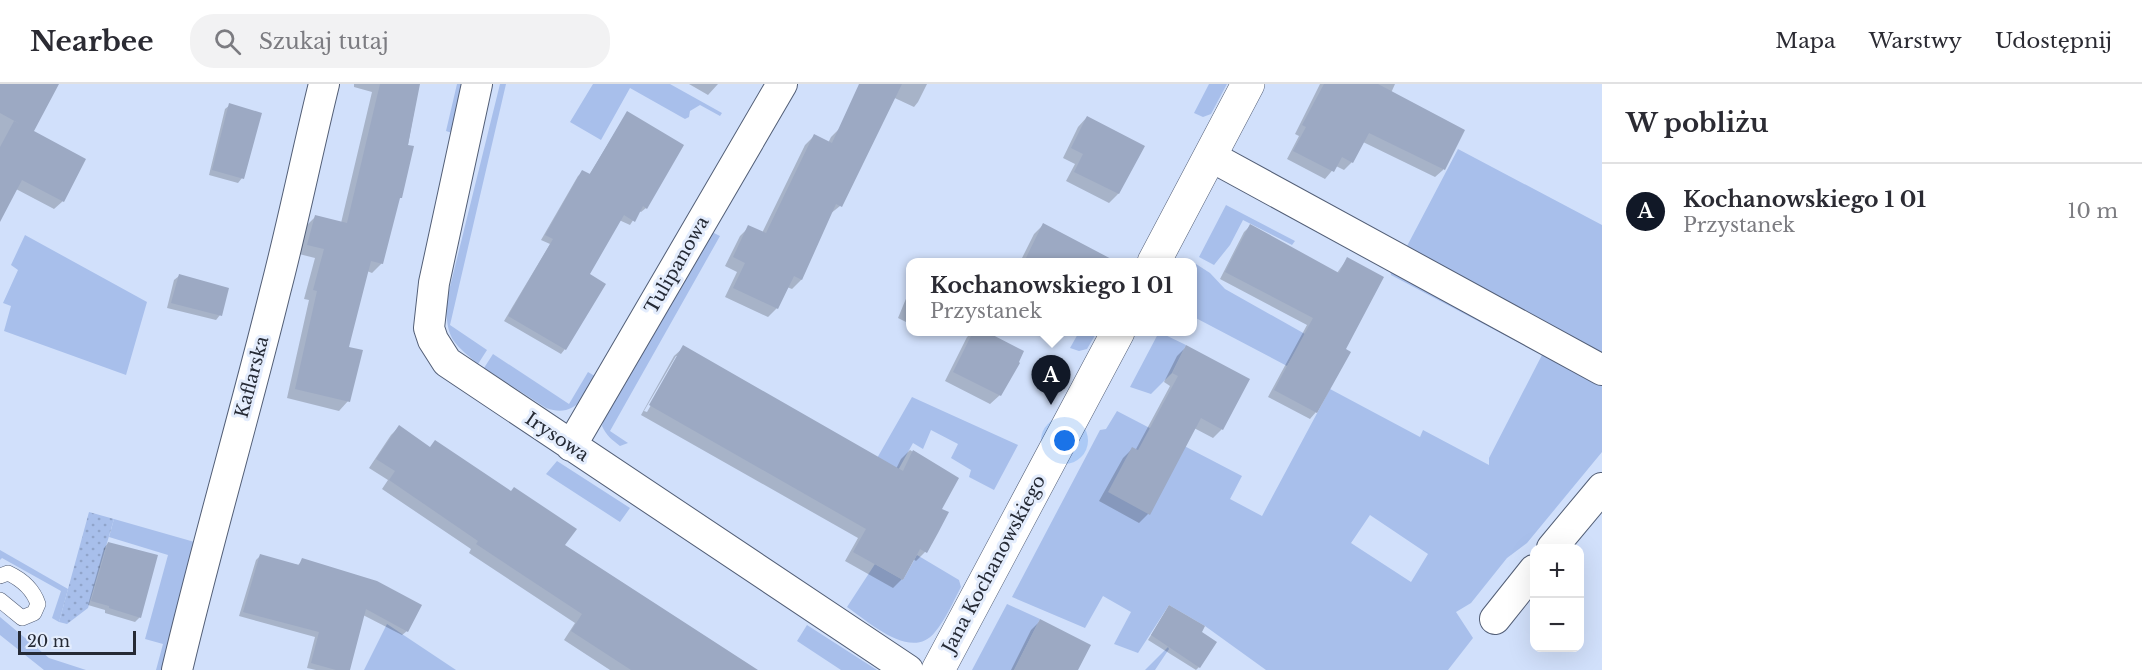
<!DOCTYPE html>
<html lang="pl">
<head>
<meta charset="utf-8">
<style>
	:root { --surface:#fff; --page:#f2f2f3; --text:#2b2b33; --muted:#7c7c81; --line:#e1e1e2; --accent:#111827 }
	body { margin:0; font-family:"Libre Baskerville",serif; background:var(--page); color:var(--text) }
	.controls { position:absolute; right:18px; bottom:18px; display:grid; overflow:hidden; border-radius:12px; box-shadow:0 6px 24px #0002 }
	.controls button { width:54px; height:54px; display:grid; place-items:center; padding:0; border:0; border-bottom:2px solid var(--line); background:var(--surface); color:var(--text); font:30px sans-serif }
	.scale { position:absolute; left:18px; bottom:15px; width:118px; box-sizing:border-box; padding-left:6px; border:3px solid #252a35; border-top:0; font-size:16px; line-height:21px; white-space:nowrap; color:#252a35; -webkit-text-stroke:4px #e4edfd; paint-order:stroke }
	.you { position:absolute; left:1065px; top:357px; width:21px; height:21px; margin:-15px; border:4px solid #fff; border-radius:50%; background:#1a73e8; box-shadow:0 0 0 9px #1a73e833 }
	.badge { display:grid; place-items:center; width:39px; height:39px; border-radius:50%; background:var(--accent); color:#fff; font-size:20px; font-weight:700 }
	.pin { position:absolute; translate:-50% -50px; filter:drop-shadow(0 2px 3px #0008) }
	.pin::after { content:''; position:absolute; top:32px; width:21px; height:18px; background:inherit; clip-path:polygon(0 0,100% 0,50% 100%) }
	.popup { position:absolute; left:906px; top:174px; width:291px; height:78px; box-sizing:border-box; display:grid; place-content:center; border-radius:12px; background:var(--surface); filter:drop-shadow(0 2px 4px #0005); font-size:20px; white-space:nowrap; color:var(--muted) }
	.popup b { font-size:22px; color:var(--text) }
	.popup::after { content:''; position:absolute; left:50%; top:100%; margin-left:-12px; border:12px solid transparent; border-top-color:var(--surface) }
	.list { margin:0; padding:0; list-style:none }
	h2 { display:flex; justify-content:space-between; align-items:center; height:78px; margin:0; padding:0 24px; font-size:26px }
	h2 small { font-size:20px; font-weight:400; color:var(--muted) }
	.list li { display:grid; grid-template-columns:39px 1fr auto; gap:18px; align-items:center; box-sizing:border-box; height:96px; padding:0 24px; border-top:2px solid var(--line) }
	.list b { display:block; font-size:22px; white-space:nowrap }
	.list p { margin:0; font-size:20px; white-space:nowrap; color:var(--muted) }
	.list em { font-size:20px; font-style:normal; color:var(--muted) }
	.icon { flex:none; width:33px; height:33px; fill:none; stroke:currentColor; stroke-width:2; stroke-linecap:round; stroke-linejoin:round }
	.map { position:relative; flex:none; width:1602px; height:586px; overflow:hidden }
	header { display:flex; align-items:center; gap:36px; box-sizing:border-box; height:84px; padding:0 30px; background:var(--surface); border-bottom:2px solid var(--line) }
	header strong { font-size:28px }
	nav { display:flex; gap:33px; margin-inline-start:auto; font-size:21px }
	.search { width:420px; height:54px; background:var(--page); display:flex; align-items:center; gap:15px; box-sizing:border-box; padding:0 21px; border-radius:24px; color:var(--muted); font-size:22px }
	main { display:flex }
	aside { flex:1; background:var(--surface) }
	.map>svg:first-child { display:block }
	.grass { fill:#a8bfeb; fill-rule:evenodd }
	.park { fill:url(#park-dots) }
	.shadow { fill:#0003; fill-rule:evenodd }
	.building { fill:#9ca9c3 }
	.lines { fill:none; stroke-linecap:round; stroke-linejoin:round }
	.lane-casing { stroke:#525e76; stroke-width:16 }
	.street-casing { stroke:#525e76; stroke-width:32 }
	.secondary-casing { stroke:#525e76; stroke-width:34 }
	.lane { stroke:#fff; stroke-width:15 }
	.street { stroke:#fff; stroke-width:30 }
	.secondary { stroke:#fff; stroke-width:33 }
	.labels { text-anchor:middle; stroke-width:6; stroke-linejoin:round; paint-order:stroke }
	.street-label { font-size:18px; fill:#252a35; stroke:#e4edfd }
</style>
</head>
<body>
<header>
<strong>Nearbee</strong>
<div class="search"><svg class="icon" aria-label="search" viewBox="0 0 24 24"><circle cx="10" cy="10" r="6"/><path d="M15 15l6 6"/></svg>Szukaj tutaj</div>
<nav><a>Mapa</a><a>Warstwy</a><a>Udostępnij</a></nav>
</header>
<main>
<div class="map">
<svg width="1602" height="586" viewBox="0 0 1602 586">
	<defs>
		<pattern id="park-dots" width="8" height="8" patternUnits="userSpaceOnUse" patternTransform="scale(1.5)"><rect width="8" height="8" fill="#a8bfeb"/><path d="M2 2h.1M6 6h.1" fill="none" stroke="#90a4ca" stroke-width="1.8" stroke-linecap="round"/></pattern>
	</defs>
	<rect width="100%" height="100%" fill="#d1e0fb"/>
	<!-- grass -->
	<path class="grass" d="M457,0h5l-10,49 -6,-2z
		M500,0h6l-56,241 37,25 -9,14c-27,-23 -31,-25 -32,-61z
		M593,0h77l52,29 -2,3 -20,-11 -10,6 -1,6 -4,2 -55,-31 -29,52 -31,-18z
		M1209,0h18l-16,30 -8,3 -9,-4z
		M1458,65l144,76v132l-196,-109z
		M1226,121l69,36 -3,4 -49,-25 -13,25 -16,20 -15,-8z
		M710,147l10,5 -110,195 18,12 -8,3c-8,-6 -14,-11 -18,-20l2,-9z
		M25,151l122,67 -21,73 -122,-44 7,-25 -8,-3 15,-33 -7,-5z
		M1196,180l14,9 15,16 103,58 -27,-5 -14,24 -95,-50v-46z
		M1390,184l212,115v69l-75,91 -20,15 -36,45 -15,9 17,26 -25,32h-182l-61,-44 -36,-21 -31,48 -24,-9 17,-32 -28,-16 -18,32 -73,-31 88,-167 6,-1 11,-18 125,65 -12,23 32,17 68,-127 90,48 3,-7 66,35v-7l53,-103 -151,-80zM1370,431l58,39 -17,28 -60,-39z
		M1079,248h18l-10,17 -8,2 -9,-3z
		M1159,248l27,13 -14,28 -21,21 -21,-7z
		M493,270l76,50 19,-32 10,6c-14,20 -24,40 -52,30l-62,-40z
		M912,313l106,48 -24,45 -25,-13 2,-7 -20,-12 7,-14 -27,-14 -8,19 -10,-6 -32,58 -21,-13z
		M557,377l73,47 -10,14 -74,-48z
		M114,435l84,24 -31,127h-11l7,-26 -18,-5 23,-84 -59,-18z
		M0,466l68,39 -9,33 -7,-4 9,-27 -59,-33 -2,2z
		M917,471l42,25 2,7c-8,15 -15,32 -26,45 -23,30 -66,-10 -88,-25l28,-43 28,16z
		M1007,520l33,15 -26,51h-42z
		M0,533l49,41 37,12h-42l-44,-35z
		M387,540l69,46h-92z
		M807,541l70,45h-36l-44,-29z
		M1168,563l1,2 -14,21h-10z"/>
	<!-- park -->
	<path class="park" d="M89,428l25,7 -26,89 -21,16 -8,-2z"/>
	<!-- shadow -->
	<path class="shadow" d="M0,0h57l-25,48 31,69 -9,8 -38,-20 -16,31z
		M354,0h65l-21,116 -16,63 -10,10 -5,-2 -20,77 1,53 -9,10 -52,-13 22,-98 -5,-1 11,-41 -16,-4 7,-28 9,-9 26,6 31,-131 -18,-5z
		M689,0h29l-10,11z
		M870,0h57l-9,18 -4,5 -45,-21z
		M1320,0h75l-4,9 72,38 -20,39 -8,7 -72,-35 -11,20 -8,8 -8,-4 -11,13 -38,-20 12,-23 -4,-2z
		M230,21l12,73 -4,5 -29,-8 16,-66z
		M627,29l19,95 -5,4 -2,-1 -9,14 -11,-5 -32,55 -22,74 -4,5 -57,-33 46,-77 -9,-4 37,-64 5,-4 6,3z
		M1087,33l56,30 -25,47 -9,9 -43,-22 9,-17 -12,-6 15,-31z
		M840,44v78l-10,8 -29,66 -9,9 -5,-2 -10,21 -9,9 -43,-20 12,-25 -12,-6 15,-30 9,-9 13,6 43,-88 9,-9 14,7 3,-6z
		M1043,141l46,23 -7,14h-62l14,-28z
		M1250,142l87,47 10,-14 -3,91 -28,62 -6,7 -42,-22 39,-72 -87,-46 24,-47z
		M179,192l41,39 -4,5 -49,-12 7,-28z
		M910,205v35l-12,-6z
		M927,248h14l-4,4z
		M973,248h10l39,19 -22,44 -10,9 -45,-23 22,-44z
		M684,263l212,122 5,-10 9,-9 47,29 -17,30 -15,43 -9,9 -3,-2 -11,20 -9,9 -48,-27 13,-23 -217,-123 33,-59zM676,272h3l-32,56 -3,-1z
		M1186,263l36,82 -9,9 -19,-10 -46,86 -9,9 -40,-22 24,-43 9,-9 3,2 35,-65 -6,-4 13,-26z
		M399,343l164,119 192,124h-145l-46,-30 11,-17 -106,-70 2,-4 -89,-60 6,-9 -19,-12 22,-33z
		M108,459l32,74 -5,5 -30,-9v-3l-17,-5 16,-57z
		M260,472l38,9 5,-5 104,71 -5,4 -39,-20 -15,55h-32l-9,-2 8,-31 -76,-21 17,-56z
		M1169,522l31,26v34l-4,4 -48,-30z
		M1040,537l36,49h-65l20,-40z"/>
	<!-- building -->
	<path class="building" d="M0,0h59l-25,47 52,28 -22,43 -42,-22 -22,42v-75l14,-26 6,3 -20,-11z
		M380,0h40l-12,61 6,1 -12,52h-2l-17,66 -12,-3 -22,86 14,3 -13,52 -55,-13 22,-98 -4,-1 11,-41 -17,-4 8,-30 32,8z
		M859,0h43l-60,123 -6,-3 -34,76 -8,-4 -16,33 -45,-21 12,-25 -12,-6 15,-32 18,8 48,-99 18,9z
		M1324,0h54l87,46 -20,40 -76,-37 -16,30 -11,-6 -8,15 -41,-21 13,-24 -4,-2z
		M229,19l33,10 -18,66 -32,-9z
		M627,27l57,34 -37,64 -4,-3 -8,16 -11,-7 -34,59 16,10 -40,66 -58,-34 45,-77 -8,-4 37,-65 8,4z
		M1087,32l58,30 -26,48 -45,-22 9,-18 -12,-6z
		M1043,139l74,39h-93z
		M1250,140l89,49 8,-16 37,20 -38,72 5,3 -34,61 -43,-23 39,-72 -88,-46z
		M179,190l50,14 -7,28 -51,-13z
		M973,248h14l37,19 -5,11 1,1 -19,33 -48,-24z
		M683,261l220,126 10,-21 46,28 -17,31 7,3 -11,21 -11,20 -7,-4 -17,31 -50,-28 13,-23 -217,-124z
		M1186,261l64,34 -27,51 -22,-12 -51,97 -42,-23 24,-45 6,3 40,-74 -6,-3z
		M399,341l31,22 5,-7 76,51 3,-4 63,42 -12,16 193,125h-127l-60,-39 11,-17 -106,-70 2,-3 -89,-61 6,-9 -19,-12z
		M108,458l50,13 -17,63 -32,-10v-2l-18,-5z
		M260,470l39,11 3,-7 75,23 45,24 -14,27 -42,-23 -16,61h-14l-25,-7 8,-31 -76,-20z
		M1169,521l36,21 -3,6 15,10 -17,26 -49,-33z
		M1040,535l51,26 -13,25h-64z"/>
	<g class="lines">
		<!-- lane casing -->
		<g class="lane-casing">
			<path id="lane" d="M0,492l8,-3c15,7 25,16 30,31l-4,9 -12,5 -22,-18"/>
		</g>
		<!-- street casing -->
		<g class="street-casing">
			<path id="street" d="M477,0l-43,199 -5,45 4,12 14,22 461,308
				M1210,72l392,214
				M571,362l211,-362
				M1552,464l50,-60
				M1495,535l39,-49
				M177,586c30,-127 67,-252 98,-378 18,-69 32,-139 49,-208"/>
		</g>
		<!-- secondary casing -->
		<g class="secondary-casing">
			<path id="secondary" d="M1154,178l94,-178
				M938,586l180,-338"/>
		</g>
		<!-- lane -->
		<use href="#lane" class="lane"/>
		<!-- street -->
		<use href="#street" class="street"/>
		<!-- secondary -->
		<use href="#secondary" class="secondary"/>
	</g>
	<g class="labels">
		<!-- street labels -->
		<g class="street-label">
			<text transform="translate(677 181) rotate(-60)" y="6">Tulipanowa</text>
			<text transform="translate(252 293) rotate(-75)" y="6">Kaflarska</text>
			<text transform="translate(557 353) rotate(34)" y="6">Irysowa</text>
			<text transform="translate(994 480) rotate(-62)" y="6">Jana Kochanowskiego</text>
		</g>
	</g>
</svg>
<div class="controls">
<button>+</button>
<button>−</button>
</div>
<div class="scale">20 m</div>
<div class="you"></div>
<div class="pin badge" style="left:1051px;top:321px">A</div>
<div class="popup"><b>Kochanowskiego 1 01</b>Przystanek</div>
</div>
<aside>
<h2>W pobliżu<small></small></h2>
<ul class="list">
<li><span class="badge">A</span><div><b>Kochanowskiego 1 01</b><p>Przystanek</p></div><em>10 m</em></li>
</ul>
</aside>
</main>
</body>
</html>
